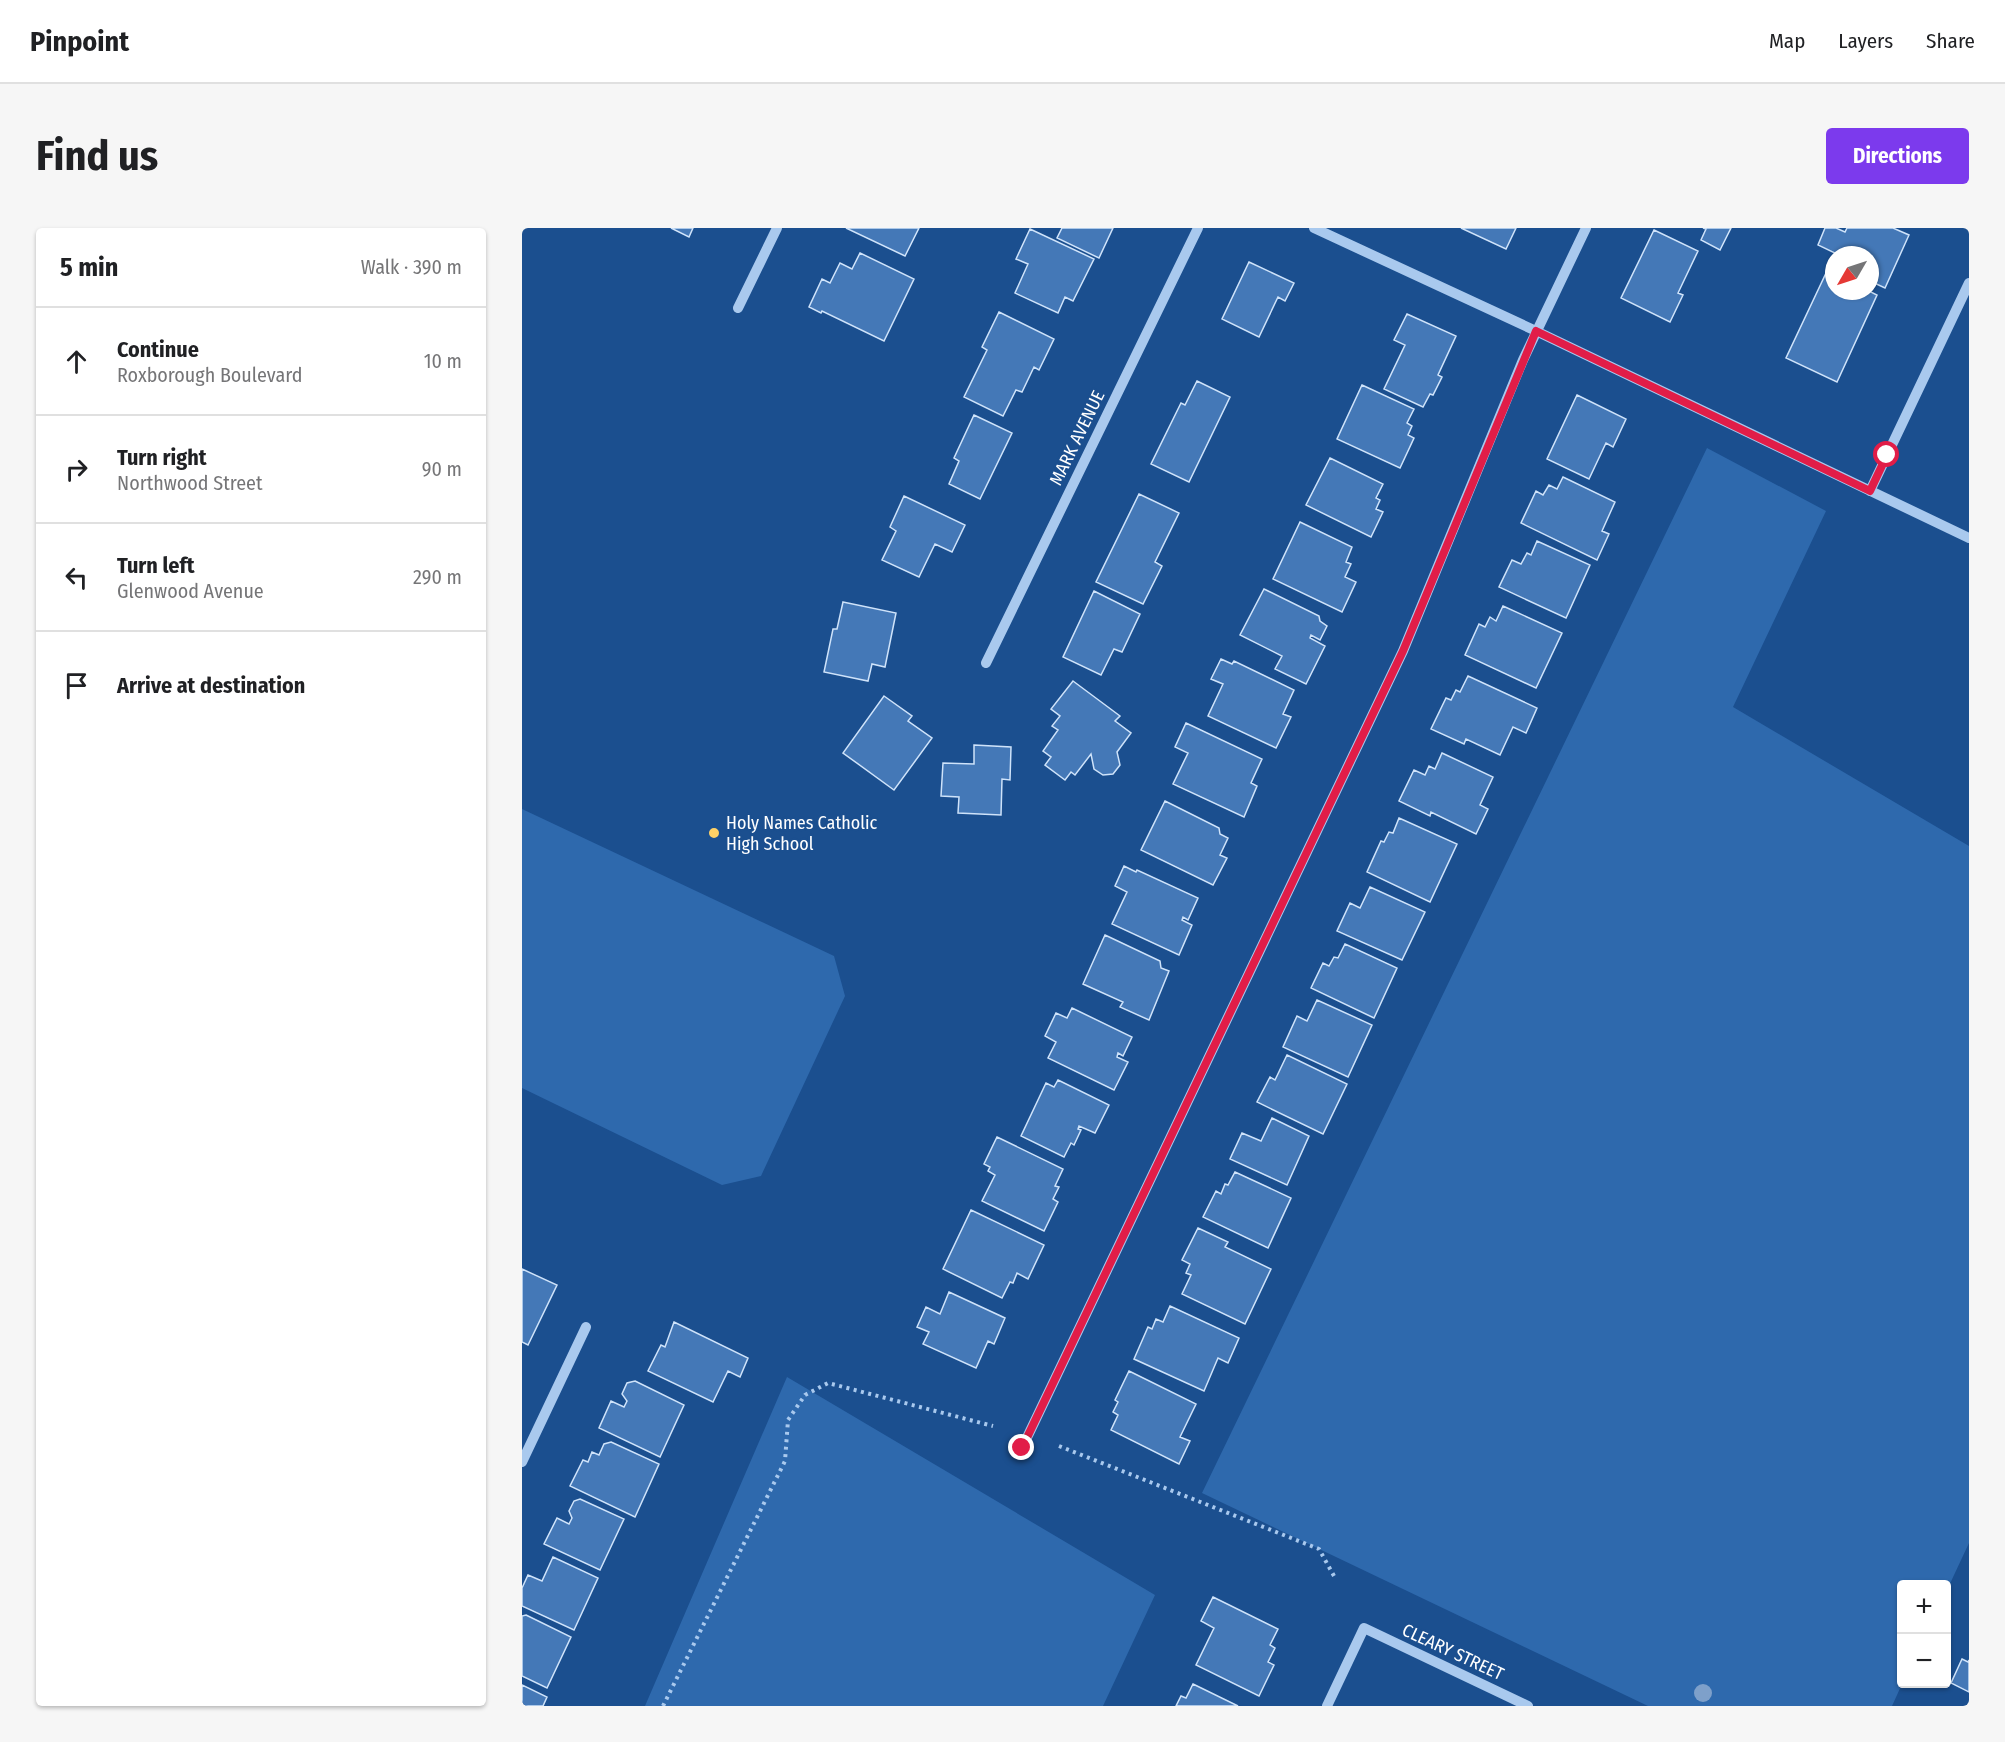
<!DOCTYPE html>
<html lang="en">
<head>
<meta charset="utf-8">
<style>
	:root { --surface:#fff; --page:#f6f6f6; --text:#202124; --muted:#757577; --line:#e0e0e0; --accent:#7c3aed }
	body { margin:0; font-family:"Fira Sans Condensed",sans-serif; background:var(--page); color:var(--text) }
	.controls { position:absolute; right:18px; bottom:18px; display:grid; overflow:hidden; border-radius:6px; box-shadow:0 2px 4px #0004 }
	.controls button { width:54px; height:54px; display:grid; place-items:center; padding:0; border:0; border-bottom:2px solid var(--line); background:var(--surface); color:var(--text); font:30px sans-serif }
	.compass { position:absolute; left:1303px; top:18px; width:54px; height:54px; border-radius:50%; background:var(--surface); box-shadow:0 2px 4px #0004; rotate:231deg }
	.stop { position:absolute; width:18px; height:18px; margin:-14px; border:4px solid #e11d48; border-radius:50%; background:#fff }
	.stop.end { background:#e11d48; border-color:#fff; box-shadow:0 2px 6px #0008 }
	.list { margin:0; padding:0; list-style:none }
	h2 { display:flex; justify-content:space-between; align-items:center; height:78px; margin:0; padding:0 24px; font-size:26px }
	h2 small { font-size:20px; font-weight:400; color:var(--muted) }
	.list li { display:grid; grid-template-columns:39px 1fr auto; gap:18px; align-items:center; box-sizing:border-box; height:108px; padding:0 24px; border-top:2px solid var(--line) }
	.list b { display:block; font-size:22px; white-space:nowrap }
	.list p { margin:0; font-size:20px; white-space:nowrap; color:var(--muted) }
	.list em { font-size:20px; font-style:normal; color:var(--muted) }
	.icon { flex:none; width:33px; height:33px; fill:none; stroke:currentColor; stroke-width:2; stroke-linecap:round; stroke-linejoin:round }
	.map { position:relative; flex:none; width:1447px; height:1478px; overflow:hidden; border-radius:6px }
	header { display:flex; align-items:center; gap:36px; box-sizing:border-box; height:84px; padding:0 30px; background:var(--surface); border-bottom:2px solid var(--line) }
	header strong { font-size:28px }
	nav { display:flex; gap:33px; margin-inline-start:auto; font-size:21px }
	.intro { display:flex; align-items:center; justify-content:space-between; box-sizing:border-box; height:144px; padding:0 36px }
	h1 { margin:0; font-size:42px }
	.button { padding:15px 27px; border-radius:6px; background:var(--accent); color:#fff; font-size:21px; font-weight:700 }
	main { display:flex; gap:36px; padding:0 36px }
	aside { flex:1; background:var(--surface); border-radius:6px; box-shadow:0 2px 4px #0004 }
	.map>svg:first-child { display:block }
	.green { fill:#2e69ad }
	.building { fill:#4478b7; stroke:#cfe3fa; stroke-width:1.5 }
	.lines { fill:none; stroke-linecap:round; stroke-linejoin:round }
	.path { stroke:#a9c9ee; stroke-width:4; stroke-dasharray:3 4.5; stroke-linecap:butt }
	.minor { stroke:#a9c9ee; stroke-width:10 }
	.tree { fill:#7ea0ca }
	.route { stroke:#e11d48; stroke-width:8 }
	.poi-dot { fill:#ffd166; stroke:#1b4f8f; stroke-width:2 }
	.labels { text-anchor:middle; stroke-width:4.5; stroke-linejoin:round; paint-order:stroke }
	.street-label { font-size:18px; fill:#fff; stroke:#1b4f8f }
	.poi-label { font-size:18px; fill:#fff; stroke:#1b4f8f; text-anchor:start }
</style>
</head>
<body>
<header>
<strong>Pinpoint</strong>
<nav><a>Map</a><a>Layers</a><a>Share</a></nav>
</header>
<div class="intro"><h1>Find us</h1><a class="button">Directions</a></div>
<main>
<aside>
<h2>5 min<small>Walk · 390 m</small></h2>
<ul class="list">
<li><svg class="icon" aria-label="ahead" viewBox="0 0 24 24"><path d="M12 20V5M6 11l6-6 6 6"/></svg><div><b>Continue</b><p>Roxborough Boulevard</p></div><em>10 m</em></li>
<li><svg class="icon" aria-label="right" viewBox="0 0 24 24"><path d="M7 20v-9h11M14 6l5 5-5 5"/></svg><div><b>Turn right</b><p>Northwood Street</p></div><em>90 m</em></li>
<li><svg class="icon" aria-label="left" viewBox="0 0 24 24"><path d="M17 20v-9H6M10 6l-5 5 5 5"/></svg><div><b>Turn left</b><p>Glenwood Avenue</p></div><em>290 m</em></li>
<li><svg class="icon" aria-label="arrive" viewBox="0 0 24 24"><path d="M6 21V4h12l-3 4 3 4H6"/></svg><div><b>Arrive at destination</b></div></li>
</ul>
</aside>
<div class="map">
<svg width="1447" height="1478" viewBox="0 0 1447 1478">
	<rect width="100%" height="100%" fill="#1b4f8f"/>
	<!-- green -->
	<path class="green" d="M1185,220l119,63 -93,196 236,139v697l-22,47 -1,-6h-44v100l-10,22h-244l-446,-213z
		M0,581l312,147 11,40 -84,180 -39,9 -200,-97z
		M265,1149l368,218 -52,111h-458z"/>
	<!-- building -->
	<path class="building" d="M149,0h22l-4,9z
		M324,0h73l-14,28z
		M540,0h51l-14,30 -42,-20z
		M939,0h55l-10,21z
		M1181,0h28l-11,22 -19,-10 5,-11z
		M1303,0h11l9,4 2,-4h46l16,7 -24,53 -15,-7v-26h-36l1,-2 -17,-8z
		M508,1l64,30 -21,42 -8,-4 -7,16 -43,-20 13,-29 -12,-5z
		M1132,2l44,21 -20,42 5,2 -13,27 -49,-24z
		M338,25l54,26 -30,62 -62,-30 -1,2 -12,-6 13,-28 8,4 10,-20 12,6z
		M727,34l45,21 -9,18 -7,-4 -19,40 -37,-18z
		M1305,43l7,3v17h35l8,4 -40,87 -51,-24z
		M477,84l55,27 -15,31 -5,-3 -12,25 -6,-2 -13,26 -39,-19 23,-47 -5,-3z
		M885,86l49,22 -18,39 4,2 -9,18 -3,-1 -7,13 -39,-18 21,-44 -11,-5z
		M675,153l33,16 -41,85 -38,-18 30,-61 4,2z
		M840,157l52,24 -7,14 5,3 -4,9 6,3 -14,30 -63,-29z
		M1055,167l49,24 -13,28 -7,-4 -17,36 -42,-20z
		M452,187l38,18 -32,66 -31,-15 10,-23 -5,-3z
		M808,230l53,26 -7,14 4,2 -4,9 7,3 -12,25 -65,-32z
		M1041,249l52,25 -13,29 7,3 -12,26 -76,-37 15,-32 7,4 6,-10 8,4z
		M617,266l40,19 -24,49 7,4 -19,38 -47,-22z
		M382,268l61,29 -13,27 -17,-8 -16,33 -37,-17 14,-29 -6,-4z
		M778,294l52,25 -6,15 5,2 -6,13 11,5 -14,30 -69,-33z
		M1015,313l53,24 -24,53 -67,-31 13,-27 9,4 6,-11 4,2z
		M742,361l55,27 1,5 7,5 -7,14 -9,-5 -1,3 15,8 -19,38 -31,-15 7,-13 -42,-21z
		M572,363l46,23 -18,38 -8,-3 -13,26 -38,-18z
		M321,374l53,11 -11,54 -13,-3 -4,17 -44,-9 9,-43h4z
		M981,378l59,27 -26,55 -71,-33 14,-31 6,3 5,-10 6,4z
		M699,431l11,5 2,-3 60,29 -11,24 8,3 -15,31 -68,-32 15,-32 -12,-5z
		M946,448l69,32 -11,25 -13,-6 -13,28 -34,-16 -2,5 -33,-15 15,-31 5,2 5,-10 4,2z
		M551,453l47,35 -5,5 16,12 -14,19 3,13 -7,9 -10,1 -9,-6 -3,-15 -16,21 -4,-3 -6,8 -20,-15 6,-8 -8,-6 15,-21 -6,-4 8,-10 -9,-7z
		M362,468l28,20 -4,5 24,17 -38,52 -51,-37z
		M664,495l76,36 -11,24 6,3 -13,31 -71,-33 15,-31 -13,-6z
		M452,517l37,2 -1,33 -8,-1 -1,36 -43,-2 1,-16 -18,-1 2,-33 31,1z
		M920,525l51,24 -13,28 8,4 -12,25 -45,-22 -1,4 -31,-15 15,-31 11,5 4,-9 6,3z
		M643,573l54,27 1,6 8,4 -8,17 7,3 -14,27 -72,-35z
		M877,590l58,26 -27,58 -63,-30 14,-31 3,1 5,-10 4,1z
		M602,638l12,6 1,-2 61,28 -10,22 -5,-3 -1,3 10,5 -13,30 -67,-31 15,-32 -12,-6z
		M848,659l55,25 -23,48 -65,-29 13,-28 10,5z
		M583,707l55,26 1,7 8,3 -20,49 -29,-13 3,-5 -40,-18z
		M823,716l52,24 -23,50 -63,-30 12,-25 6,3 5,-9 4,1z
		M795,772l55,25 -24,52 -65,-30 14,-31 10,5z
		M550,780l60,29 -9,19 -5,-3 -1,4 11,5 -14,28 -66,-32 8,-16 -11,-6 11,-23 11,5z
		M765,827l60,29 -24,50 -66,-32 13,-25 5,3z
		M536,852l51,25 -14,28 -16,-7 -1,3 3,1 -7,15 -3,-2 -7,14 -43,-21 25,-53 8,4z
		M750,890l37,18 -22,49 -57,-26 12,-26 19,8z
		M475,909l66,32 -8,17 4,1 -6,12 5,3 -14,29 -62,-30 13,-26 -7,-4 2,-4 -6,-3z
		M713,944l56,26 -23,50 -65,-31 13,-26 5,3 4,-10 3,1z
		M449,982l73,35 -16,34 -11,-6 -4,10 -3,-1 -8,16 -59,-29z
		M676,1000l30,14 -3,5 46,22 -26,55 -63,-30 9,-19 -5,-2 4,-9 -8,-4z
		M0,1041l35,16 -29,60 -6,-3z
		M427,1064l56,26 -11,26 -6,-3 -12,27 -53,-24 6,-12 -12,-5 9,-20 14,7z
		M648,1078l69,32 -11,25 -10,-5 -14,33 -70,-32 14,-32 4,2 4,-10 7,3z
		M152,1094l74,36 -8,19 -12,-6 -15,31 -65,-31 13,-26 4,2z
		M607,1143l67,33 -16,33 10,4 -11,23 -68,-34 7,-15 -5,-3 5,-10 -3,-2z
		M113,1153l49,24 -24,52 -61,-29 12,-27 13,6 3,-6 -5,-7 5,-11z
		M89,1214l48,22 -24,53 -65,-31 13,-26 5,2 4,-10 7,3 5,-11z
		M58,1271l44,20 -24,51 -56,-26 13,-26 12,6 3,-6 -3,-7 5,-10z
		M31,1329l45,21 -24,52 -52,-24v-18l6,-13 14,6z
		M691,1369l65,32 -8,16 5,3 -7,14 6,3 -15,31 -63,-31 18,-37 -13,-7z
		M4,1387l45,22 -24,51 -25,-12v-60z
		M1440,1431l6,3 1,-2v32l-18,-9z
		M671,1456l45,22h-62l5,-10 5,2z
		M0,1457l25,12 -4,9h-21z"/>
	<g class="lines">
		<!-- path -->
		<path class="path" d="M537,1218l260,103 15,27
			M141,1478l122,-245 3,-41 17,-25 23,-12 165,43"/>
		<!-- minor -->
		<path class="minor" d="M792,0l222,103 433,207
			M216,80l39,-80
			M1348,263l99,-208
			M464,435l212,-435
			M500,1220l381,-797 120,-291 63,-132
			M0,1234l64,-135
			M805,1478l37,-78 164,78"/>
	</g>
	<!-- trees -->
	<circle class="tree" cx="1181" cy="1465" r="9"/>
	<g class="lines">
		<!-- route -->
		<path class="route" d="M500,1220l381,-797 133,-320 334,160 17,-36"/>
	</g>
	<!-- markers -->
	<circle class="poi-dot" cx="192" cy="605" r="6"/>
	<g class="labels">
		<!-- street labels -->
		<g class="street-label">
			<text transform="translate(555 210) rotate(-64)" y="6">MARK AVENUE</text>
			<text transform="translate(931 1424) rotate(25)" y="6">CLEARY STREET</text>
		</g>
		<!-- poi labels -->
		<g class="poi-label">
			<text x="204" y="601">Holy Names Catholic<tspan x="204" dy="21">High School</tspan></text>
		</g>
	</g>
</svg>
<div class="controls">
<button>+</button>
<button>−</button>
</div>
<svg class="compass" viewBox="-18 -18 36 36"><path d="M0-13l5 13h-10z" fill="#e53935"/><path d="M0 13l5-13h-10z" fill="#757577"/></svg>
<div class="stop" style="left:1365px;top:227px"></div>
<div class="stop end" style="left:500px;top:1220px"></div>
</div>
</main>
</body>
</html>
